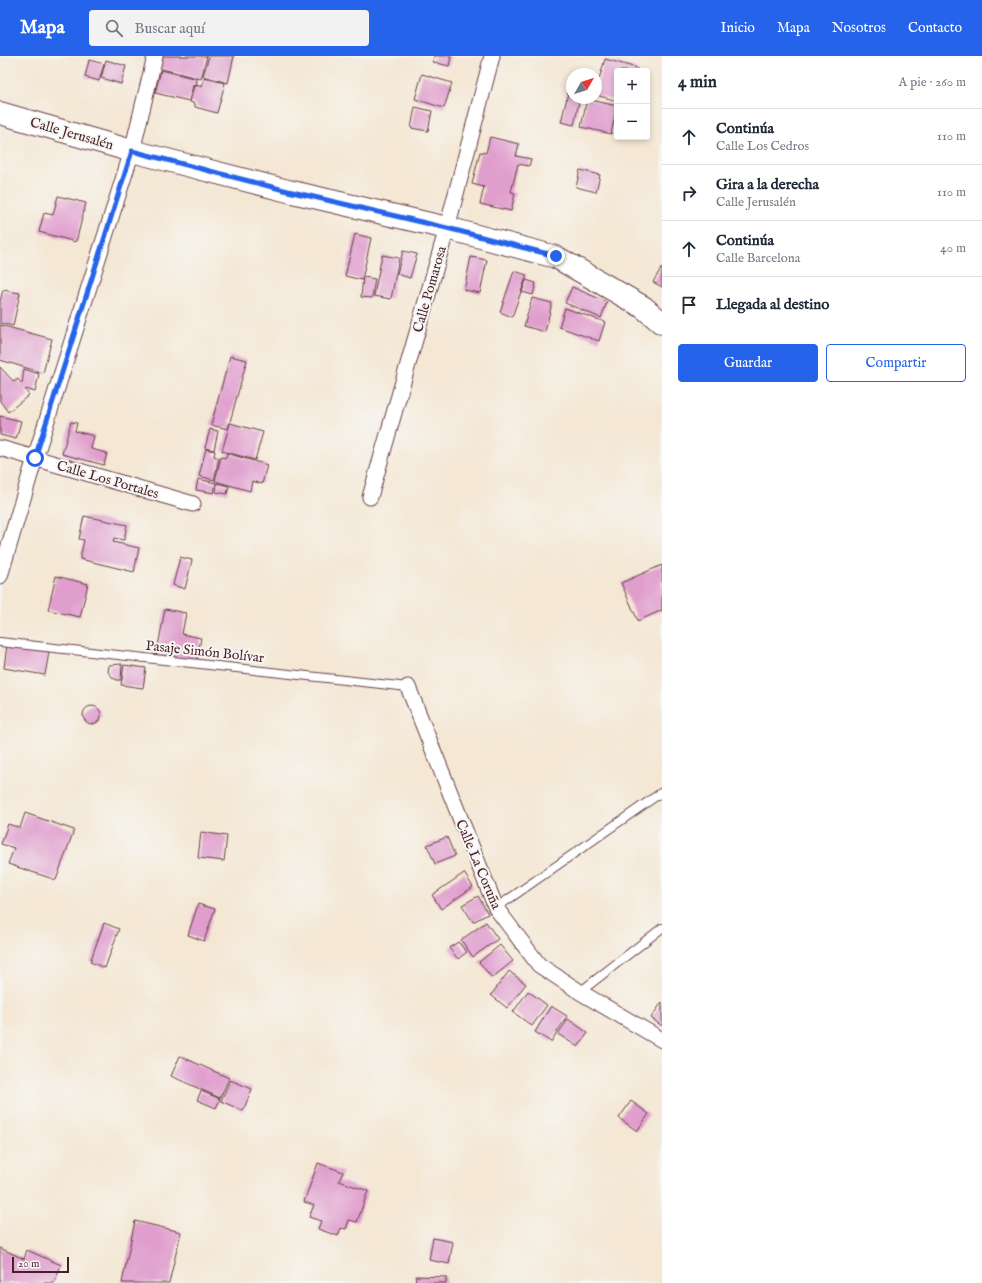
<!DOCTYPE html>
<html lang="es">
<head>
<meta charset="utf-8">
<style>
	:root { --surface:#fff; --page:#f2f2f3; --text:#1f2937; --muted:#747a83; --line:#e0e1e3; --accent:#2563eb }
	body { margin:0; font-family:"IM FELL English",serif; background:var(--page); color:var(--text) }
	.controls { position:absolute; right:12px; top:12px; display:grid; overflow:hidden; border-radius:4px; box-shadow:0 2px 6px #0003 }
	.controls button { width:36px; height:36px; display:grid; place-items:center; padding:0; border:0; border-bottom:1px solid var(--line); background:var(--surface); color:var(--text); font:20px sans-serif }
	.compass { position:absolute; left:566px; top:12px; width:36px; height:36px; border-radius:50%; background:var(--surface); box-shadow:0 2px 6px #0003; rotate:51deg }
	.scale { position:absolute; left:12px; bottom:10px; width:57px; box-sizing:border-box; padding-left:4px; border:2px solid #4a1f2b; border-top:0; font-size:11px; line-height:14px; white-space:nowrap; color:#4a1f2b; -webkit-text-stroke:3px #f6f6f2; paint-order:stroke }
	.stop { position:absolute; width:12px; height:12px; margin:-9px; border:3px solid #2563eb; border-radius:50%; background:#fff }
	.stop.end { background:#2563eb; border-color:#fff; box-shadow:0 1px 4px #0008 }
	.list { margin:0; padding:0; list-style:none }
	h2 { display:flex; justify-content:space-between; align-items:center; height:52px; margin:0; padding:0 16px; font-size:17px }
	h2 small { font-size:13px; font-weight:400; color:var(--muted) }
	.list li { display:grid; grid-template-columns:26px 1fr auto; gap:12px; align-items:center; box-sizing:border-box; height:56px; padding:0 16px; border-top:1px solid var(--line) }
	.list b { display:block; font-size:15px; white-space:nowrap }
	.list p { margin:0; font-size:13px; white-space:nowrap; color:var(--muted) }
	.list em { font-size:13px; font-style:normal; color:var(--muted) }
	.actions { display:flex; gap:8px; padding:12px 16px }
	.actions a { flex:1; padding:9px 0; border:1px solid var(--accent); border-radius:4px; text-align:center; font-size:14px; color:var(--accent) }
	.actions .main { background:var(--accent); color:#fff }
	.icon { flex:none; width:22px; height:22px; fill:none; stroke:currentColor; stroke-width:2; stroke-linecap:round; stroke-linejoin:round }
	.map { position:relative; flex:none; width:662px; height:1227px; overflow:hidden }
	header { display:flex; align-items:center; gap:24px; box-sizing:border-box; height:56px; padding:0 20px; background:var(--accent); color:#fff }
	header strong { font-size:19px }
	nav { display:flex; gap:22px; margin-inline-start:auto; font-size:14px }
	.search { width:280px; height:36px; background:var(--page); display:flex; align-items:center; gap:10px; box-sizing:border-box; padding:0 14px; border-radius:4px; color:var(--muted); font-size:15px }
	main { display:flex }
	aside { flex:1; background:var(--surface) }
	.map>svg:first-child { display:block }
	.building { fill:#e09ecd }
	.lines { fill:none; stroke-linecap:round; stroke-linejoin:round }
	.lane-casing { stroke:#643d44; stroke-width:10 }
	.street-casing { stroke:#643d44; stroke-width:17 }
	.secondary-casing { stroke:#643d44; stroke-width:24 }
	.lane { stroke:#fff; stroke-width:8 }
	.street { stroke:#fff; stroke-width:15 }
	.secondary { stroke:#fff; stroke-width:22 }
	.route { stroke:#2563eb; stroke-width:5 }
	.labels { text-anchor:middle; stroke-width:4; stroke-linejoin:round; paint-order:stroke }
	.street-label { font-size:14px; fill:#4a1f2b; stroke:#f6f6f2 }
</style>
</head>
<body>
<header>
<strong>Mapa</strong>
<div class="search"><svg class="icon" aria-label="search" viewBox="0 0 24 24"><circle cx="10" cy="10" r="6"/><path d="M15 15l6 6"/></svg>Buscar aquí</div>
<nav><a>Inicio</a><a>Mapa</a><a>Nosotros</a><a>Contacto</a></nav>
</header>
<main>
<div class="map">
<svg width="662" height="1227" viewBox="0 0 662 1227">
	<rect width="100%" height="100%" fill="#f6f6f2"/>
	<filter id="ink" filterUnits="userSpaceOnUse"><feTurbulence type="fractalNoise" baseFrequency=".025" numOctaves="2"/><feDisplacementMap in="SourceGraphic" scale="8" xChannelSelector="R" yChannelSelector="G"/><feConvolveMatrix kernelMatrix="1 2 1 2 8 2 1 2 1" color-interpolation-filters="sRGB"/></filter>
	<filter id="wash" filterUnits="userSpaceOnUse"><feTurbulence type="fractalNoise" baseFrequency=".012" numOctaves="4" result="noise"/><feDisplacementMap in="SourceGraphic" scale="16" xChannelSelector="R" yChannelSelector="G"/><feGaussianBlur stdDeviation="0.9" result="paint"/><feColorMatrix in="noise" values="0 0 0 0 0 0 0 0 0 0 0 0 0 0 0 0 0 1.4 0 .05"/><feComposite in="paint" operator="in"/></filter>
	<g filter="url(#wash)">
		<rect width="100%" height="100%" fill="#f4e7d4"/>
		<g id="blocks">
			<!-- building -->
			<path class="building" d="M160,0h47l-6,23 -43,-11z
				M209,0h25l-6,27 -25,-7z
				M434,0h17l-2,10 -16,-4z
				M605,3l32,9v3h-20v30l-21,-6v-5z
				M89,4l15,4 -5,17 -14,-4z
				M106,4l20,6 -5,18 -20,-6z
				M161,14l36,9 -1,7 -3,-1 -4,16 -34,-8z
				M422,18l30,9 -8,25 -29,-9z
				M204,22l21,5 -8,30 -22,-6v-3l-5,-2 4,-16 2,1v-2l6,2z
				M570,29l2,1v12h8l-6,27 -13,-3z
				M587,43l30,7 -6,28 -30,-7z
				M415,51l17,4 -4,20 -17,-3z
				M490,81l29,7 -3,12 15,3 -2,7 -11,-2 -7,28 4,1 -4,18 -31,-7 4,-17 -12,-3 8,-32 6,1z
				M580,114l20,5 -4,17 -20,-5z
				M58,140l28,7 -10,39 -37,-10 5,-19 9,2z
				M355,178l16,4 -9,42 -17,-4z
				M403,195l14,3 -7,24 -13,-4z
				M382,199l17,3 -8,41 -17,-3z
				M471,201l16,3 -7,33 -16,-3z
				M662,211v20l-9,-5z
				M514,215l13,4 -15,42 -12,-5z
				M363,221l12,2 -3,19 -11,-1z
				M526,224l10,3 -3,12 -11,-3z
				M572,231l35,15 -6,16 -36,-15z
				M3,234l17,3 -7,33 -13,-3v-22z
				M532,242l20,5 -7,29 -21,-6z
				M565,252l40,14 -6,19 -40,-14z
				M0,269l52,14 -9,34 -43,-13z
				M230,300l17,4 -19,69 -17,-4z
				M0,311l14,15 4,-3 4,5 2,-15 15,5 -4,18 -9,-3 -1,1 4,5 -21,17 -8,-11z
				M0,360l21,5 -5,18 -16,-4z
				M71,366l6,1 -2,8 19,5 -3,13 16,4 -3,12 -42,-11z
				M230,367l33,9 -8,28 -33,-9z
				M210,373l8,2 -4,19 -9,-2z
				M206,393l9,2 -1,5 5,2 -5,22 -15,-4z
				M227,397l40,12 -5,19 -10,-3 -2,10 -35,-10 6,-24 5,1z
				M198,423l18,4 -2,10 -18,-3z
				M217,427l12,3 -2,8 -11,-2z
				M84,460l43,9 -3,15 -10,-2 -1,4 26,6 -5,24 -54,-13 4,-19 -5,-1z
				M180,501l12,3 -7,29 -12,-4z
				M662,509v45l-24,11 -17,-38z
				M56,520l32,8 -8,33 -32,-7z
				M165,553l21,4 -4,21 19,4 -5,27 -40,-8z
				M7,589l42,7 -4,23 -41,-7z
				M122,608l-1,16h-4l-4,-2 -5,-6 1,-7z
				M124,609l22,3 -3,20 -22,-3z
				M83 659a9 9 0 1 1 18 0a9 9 0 1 1-18 0Z
				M25,757l49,17 -18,50 -48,-16 6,-16 -13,-4 7,-20 12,4z
				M201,776l26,4 -3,25 -26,-3z
				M447,781l8,19 -20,8 -8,-19z
				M464,817l9,14 -32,22 -9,-14z
				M478,840l10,18 -15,8 -11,-17z
				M198,848l17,5 -11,32 -16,-6z
				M486,866l12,17 -25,18 -12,-17z
				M104,867l15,6 -14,39 -15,-6z
				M458,886l9,10 -9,7 -9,-11z
				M500,889l13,16 -21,17 -13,-16z
				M509,915l17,13 -19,24 -16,-13z
				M528,935l19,14 -15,21 -19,-14z
				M662,946v24l-11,-8z
				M551,950l16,10 -16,26 -16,-10z
				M568,963l20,14 -10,14 -20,-13z
				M180,1000l49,22 -9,20 -49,-22z
				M230,1024l22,9 -9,22 -22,-10z
				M201,1035l19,8 -4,9 -19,-8z
				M631,1045l18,13 -12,17 -18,-13z
				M318,1107l25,9 -4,9 29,10 -11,31 -8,-2 -3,9 -5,-1 -3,8 -20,-7 3,-8 -12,-4 5,-12 -10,-3z
				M135,1165l46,11 -12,51h-47z
				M433,1182l20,4 -4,22 -20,-4z
				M0,1192l24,11 3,-9 34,15 -7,18h-54z
				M416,1220l30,1v6h-31z"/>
		</g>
	</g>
	<g filter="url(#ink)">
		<use href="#blocks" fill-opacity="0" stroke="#643d44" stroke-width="1"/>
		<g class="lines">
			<!-- lane casing -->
			<g class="lane-casing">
				<path id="lane" d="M0,586l408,45
					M496,852l166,-116
					M580,936l82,-64"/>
			</g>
			<!-- street casing -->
			<g class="street-casing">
				<path id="street" d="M0,392l193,56
					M370,441l77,-269 45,-172
					M0,520l35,-118 97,-307 23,-95
					M408,631l88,221 43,57 41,27 82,48"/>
			</g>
			<!-- secondary casing -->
			<g class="secondary-casing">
				<path id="secondary" d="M0,57l132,38 156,40 159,37 109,29 87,50 19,16"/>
			</g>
			<!-- lane -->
			<use href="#lane" class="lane"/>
			<!-- street -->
			<use href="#street" class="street"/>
			<!-- secondary -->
			<use href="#secondary" class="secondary"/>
		</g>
	</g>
	<g class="lines" filter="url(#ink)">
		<!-- route -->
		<path class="route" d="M35,402l97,-307 156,40 159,37 109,28"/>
	</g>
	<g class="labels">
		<!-- street labels -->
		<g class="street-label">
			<text transform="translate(72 77) rotate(16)" y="5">Calle Jerusalén</text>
			<text transform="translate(429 233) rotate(-74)" y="5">Calle Pomarosa</text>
			<text transform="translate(108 423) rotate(16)" y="5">Calle Los Portales</text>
			<text transform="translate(205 595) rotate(6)" y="5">Pasaje Simón Bolívar</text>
			<text transform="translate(479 808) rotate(67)" y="5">Calle La Coruña</text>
		</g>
	</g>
</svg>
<div class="controls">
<button>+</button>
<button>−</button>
</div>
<svg class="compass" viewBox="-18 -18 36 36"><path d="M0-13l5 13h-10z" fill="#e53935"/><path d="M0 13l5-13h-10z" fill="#747a83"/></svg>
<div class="scale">20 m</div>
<div class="stop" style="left:35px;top:402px"></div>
<div class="stop end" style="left:556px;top:200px"></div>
</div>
<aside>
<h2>4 min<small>A pie · 260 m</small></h2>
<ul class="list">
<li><svg class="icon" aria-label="ahead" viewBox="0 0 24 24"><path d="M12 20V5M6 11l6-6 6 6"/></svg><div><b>Continúa</b><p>Calle Los Cedros</p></div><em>110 m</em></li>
<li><svg class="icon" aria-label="right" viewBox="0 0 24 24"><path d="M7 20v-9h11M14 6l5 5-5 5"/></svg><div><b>Gira a la derecha</b><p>Calle Jerusalén</p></div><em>110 m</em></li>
<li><svg class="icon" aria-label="ahead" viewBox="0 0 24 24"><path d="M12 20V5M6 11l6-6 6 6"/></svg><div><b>Continúa</b><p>Calle Barcelona</p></div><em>40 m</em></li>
<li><svg class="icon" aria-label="arrive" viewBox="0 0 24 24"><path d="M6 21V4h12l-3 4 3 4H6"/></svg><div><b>Llegada al destino</b></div></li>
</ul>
<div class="actions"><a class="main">Guardar</a><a>Compartir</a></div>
</aside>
</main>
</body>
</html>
